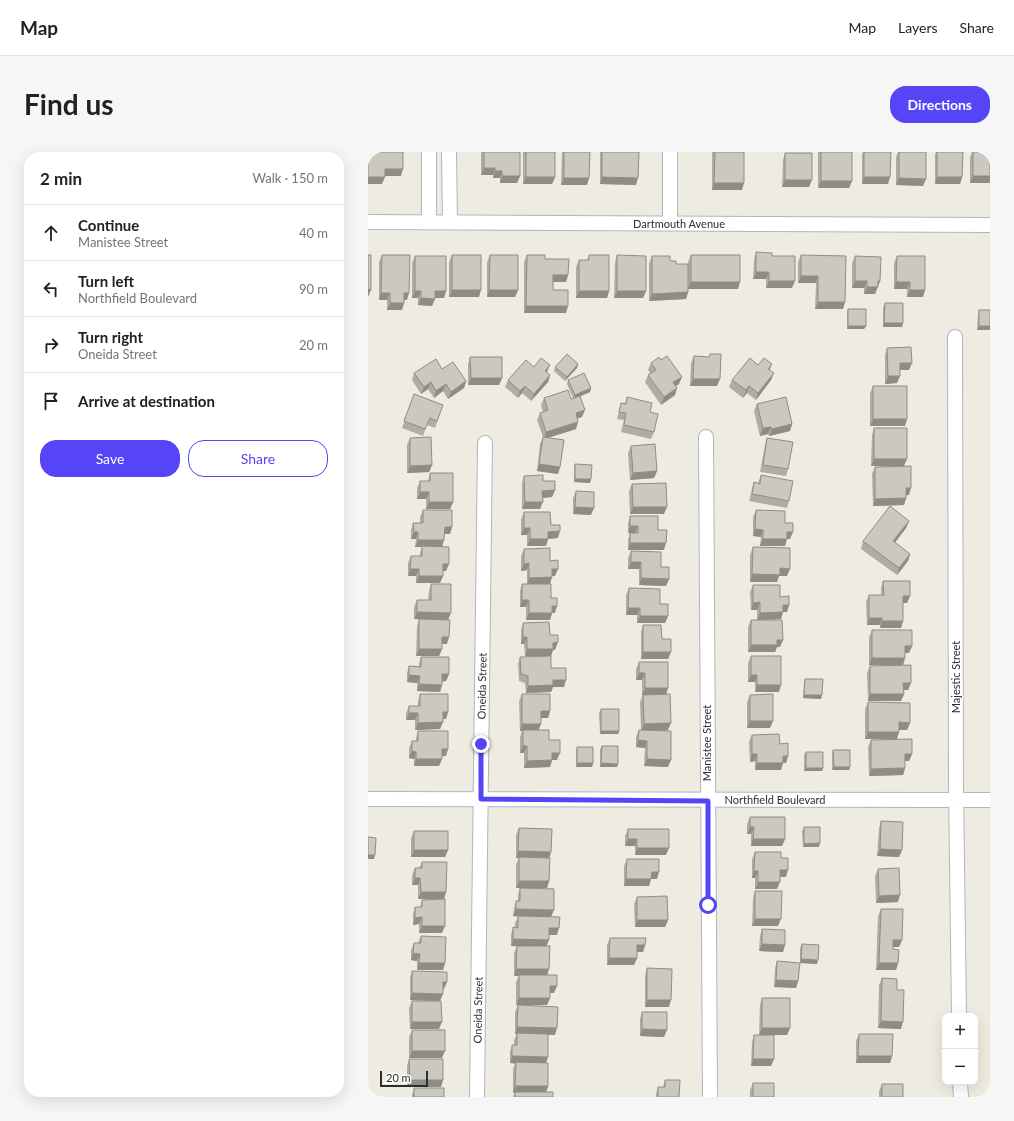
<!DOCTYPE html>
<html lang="en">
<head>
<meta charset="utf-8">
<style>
	:root { --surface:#fff; --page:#f6f6f6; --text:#202124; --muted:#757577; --line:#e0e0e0; --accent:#5545f6 }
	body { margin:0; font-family:Lato,sans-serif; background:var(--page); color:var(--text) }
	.controls { position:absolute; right:12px; bottom:12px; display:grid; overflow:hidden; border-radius:8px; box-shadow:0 4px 16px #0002 }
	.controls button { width:36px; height:36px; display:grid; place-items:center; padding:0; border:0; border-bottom:1px solid var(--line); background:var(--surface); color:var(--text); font:20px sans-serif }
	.scale { position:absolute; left:12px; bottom:10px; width:48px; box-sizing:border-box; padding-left:4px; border:2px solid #2d2d2d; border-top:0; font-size:11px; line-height:14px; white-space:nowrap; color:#2d2d2d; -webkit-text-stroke:3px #fff; paint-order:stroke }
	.stop { position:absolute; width:12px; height:12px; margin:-9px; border:3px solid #5545f6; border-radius:50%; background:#fff }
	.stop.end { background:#5545f6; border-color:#fff; box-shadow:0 1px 4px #0008 }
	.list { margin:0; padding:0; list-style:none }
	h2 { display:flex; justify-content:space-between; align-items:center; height:52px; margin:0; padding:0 16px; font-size:17px }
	h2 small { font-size:13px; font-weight:400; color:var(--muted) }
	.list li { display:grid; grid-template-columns:26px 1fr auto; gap:12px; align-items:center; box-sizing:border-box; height:56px; padding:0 16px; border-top:1px solid var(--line) }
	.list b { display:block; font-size:15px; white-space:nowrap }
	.list p { margin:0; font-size:13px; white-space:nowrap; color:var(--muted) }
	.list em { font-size:13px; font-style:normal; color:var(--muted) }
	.actions { display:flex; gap:8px; padding:12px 16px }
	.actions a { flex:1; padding:9px 0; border:1px solid var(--accent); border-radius:16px; text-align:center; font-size:14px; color:var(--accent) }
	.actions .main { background:var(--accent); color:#fff }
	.icon { flex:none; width:22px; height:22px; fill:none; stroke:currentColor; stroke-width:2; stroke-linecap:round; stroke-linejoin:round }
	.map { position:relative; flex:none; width:622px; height:945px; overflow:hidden; border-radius:16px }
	header { display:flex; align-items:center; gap:24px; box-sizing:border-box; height:56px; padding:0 20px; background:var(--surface); border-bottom:1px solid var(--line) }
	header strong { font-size:19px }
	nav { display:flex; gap:22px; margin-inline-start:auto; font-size:14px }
	.intro { display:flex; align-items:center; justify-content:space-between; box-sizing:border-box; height:96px; padding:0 24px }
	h1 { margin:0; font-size:28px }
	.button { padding:10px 18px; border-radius:16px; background:var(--accent); color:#fff; font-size:14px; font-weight:700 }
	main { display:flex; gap:24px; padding:0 24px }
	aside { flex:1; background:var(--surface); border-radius:16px; box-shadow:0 4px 16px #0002 }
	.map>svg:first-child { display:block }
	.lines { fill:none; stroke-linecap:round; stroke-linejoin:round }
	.street-casing { stroke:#b4b3c0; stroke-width:16 }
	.street { stroke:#fff; stroke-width:14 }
	.wall { fill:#aeaca4 }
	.shaded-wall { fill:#8d8c86 }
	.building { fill:#cac8bf; stroke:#8d8c86 }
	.route { stroke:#5545f6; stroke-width:5 }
	.labels { text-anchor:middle; stroke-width:3; stroke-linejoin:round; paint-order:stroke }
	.street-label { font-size:11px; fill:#2d2d2d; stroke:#fff }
</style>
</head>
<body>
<header>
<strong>Map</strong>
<nav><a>Map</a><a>Layers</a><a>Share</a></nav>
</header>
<div class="intro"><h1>Find us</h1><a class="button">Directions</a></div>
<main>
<aside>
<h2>2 min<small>Walk · 150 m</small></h2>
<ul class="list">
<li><svg class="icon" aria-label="ahead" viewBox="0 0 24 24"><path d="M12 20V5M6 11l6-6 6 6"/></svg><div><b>Continue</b><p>Manistee Street</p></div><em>40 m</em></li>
<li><svg class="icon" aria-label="left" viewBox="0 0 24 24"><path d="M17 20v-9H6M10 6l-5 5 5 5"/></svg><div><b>Turn left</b><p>Northfield Boulevard</p></div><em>90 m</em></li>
<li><svg class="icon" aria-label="right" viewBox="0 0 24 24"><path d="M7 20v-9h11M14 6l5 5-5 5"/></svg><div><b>Turn right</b><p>Oneida Street</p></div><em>20 m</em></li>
<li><svg class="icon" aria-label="arrive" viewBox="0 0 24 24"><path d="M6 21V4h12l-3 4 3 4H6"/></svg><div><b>Arrive at destination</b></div></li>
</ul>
<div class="actions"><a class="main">Save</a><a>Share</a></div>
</aside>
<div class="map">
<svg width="622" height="945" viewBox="0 0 622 945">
	<rect width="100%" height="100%" fill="#eeece0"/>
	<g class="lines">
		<!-- street casing -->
		<g class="street-casing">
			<path id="street" d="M61,0v70
				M81,0l1,70
				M0,70l622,3
				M302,72v-72
				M587,185l1,448 3,231
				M338,285l4,660
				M0,647l622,1
				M592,930l1,15
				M109,945l8,-654"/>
		</g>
		<!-- street -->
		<use href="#street" class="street"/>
	</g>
	<!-- wall -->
	<path class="wall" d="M113,0h39v24l-3,7h-17v-5h-7v-3h-12z
		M155,0h32v25l-3,7h-29z
		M194,0h28l-3,33h-26z
		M232,0h39l-3,33 -36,-1z
		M344,0h32l-2,38h-30z
		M450,0h34v29l-3,7h-31z
		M495,0h28l-3,32h-26v-29z
		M530,0h28l-3,34 -27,-1v-28z
		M568,0h27l-1,25 -2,7h-25v-30z
		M604,0h18v31h-20v-26z
		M417,1l24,34h-27l1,-27z
		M388,100l16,4 20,32h-26v-9h-13l1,-19z
		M14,103l25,45h-3l-2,10h-15v-10h-8v-38z
		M84,103l27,42h-30v-35z
		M122,103l28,35 -3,7h-28v-35z
		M159,103l18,4 23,16 -2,7h-13v8l13,23h-42v-51z
		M221,103l20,36 -2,7h-31v-31l3,-7h8z
		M249,103l29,36 -3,7h-29l1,-36z
		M323,103l47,34h-50v-27z
		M433,103l44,47 -2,7h-28l1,-26h-18v-21z
		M47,104l31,35 -2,7h-9l-3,8 -14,-1v-7h-6v-35z
		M284,104l18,5 6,3 12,28 -2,7 -37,2v-38z
		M487,104l25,25 -5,13h-11v-6h-12v-25z
		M529,104l26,41h-16v-8h-13v-26z
		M622,134v44h-13l1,-17 1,-3h11z
		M517,151l18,20 -1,4h-19v-20z
		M480,157l18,17 -2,3h-17v-17z
		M519,196l22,22h-9l-3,13 -12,1v-29z
		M326,204l23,30h-27l1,-23z
		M102,205l32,21 -3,7h-31v-21z
		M283,211l28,21 -3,2 -1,9 -14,10 -16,-23 3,-7 2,-2 -2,-3z
		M210,212l-1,4 -12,13 -11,-10 1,-4z
		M404,212l-2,6 1,10 -15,20 -9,-7 -4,5 -14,-11 3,-7 26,-15z
		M166,215l13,6 3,2 -2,7 -17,19 -9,-8 -4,5 -13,-11 3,-7z
		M74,217l24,12 -2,7 -16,11 -5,-8 -9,7 -6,-9 -7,5 -9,-14 2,-7z
		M200,228l23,8 -1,4 -12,5 4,20 -5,1 -1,11 -28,9 12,29 -2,7 -21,-3 3,-27 3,-7 -6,-17 3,-7 3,-1 -2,-7 3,-7 27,1 2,-1 -6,-14z
		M505,234l32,40h-35v-33z
		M46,242l29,11 -8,23 -8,-3 -4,11 -21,-8z
		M259,245l23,15 4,20 -3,7 -30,-7 3,-12 -7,-1 4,-16h4z
		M389,252l35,20 -2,7 -21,5 -1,-2 -8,2 -6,-25z
		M506,276l30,38 5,29h-3v3l-2,7 -31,1 -1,-32 3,-7 20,-1h-24l1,-31z
		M42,286l22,27 -3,7 -22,1v-28z
		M399,286l21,31 -2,7 -26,-4 5,-27z
		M263,294l26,25 -3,7 -24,2 -2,-27z
		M207,312l16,15 -1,4 -16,-1v-14z
		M62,321l23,29 -3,7h-24v-10h-9v-11l3,-7h8z
		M393,323l28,26 -2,7 -38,-7 3,-12 2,-7 4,1z
		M156,324l19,5 12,9 -3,7 -9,1 -3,11h-18v-26z
		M264,332l32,30h-34l-1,-23z
		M208,339l15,24 -18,-1v-16z
		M55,358l29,17 -2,7h-5l-1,6 -2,6 4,25h-3v5l-3,7h-24v-7h-8v-13l3,-7h9v-3l2,-6h-7l1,-8h-5v-9l2,-7h7v-6z
		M388,358l29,13 5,16h-3l-2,7h-25l1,-9 -8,-1v-19z
		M156,360l27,13 7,13 -10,1 -2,7h-19v-11h-6v-16z
		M262,364l28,14 6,20h-36v-10l2,-7h-2v-10z
		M541,369l-3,7 -11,14 15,12 -2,7 -11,14 -36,-26 2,-8z
		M385,395l34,29h-8l-2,6h-27v-27z
		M156,397l26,12 5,15h-3l-2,8 1,14 4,15h-3l-2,7h-24v-13h-6v-16l2,-7h5v-14l-6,1v-15z
		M263,399l30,16 8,12 -3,7 -27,-1v-16h-11v-11z
		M515,429l27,15 -3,7h-4v18l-2,7h-21v-3h-13l-1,-23 3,-7h12v-7z
		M63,432l20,29 -37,6v-12l3,-7h11l1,-9z
		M385,433l27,12 9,8 -2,7h-4l-2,7 -24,1v-10h-6l-1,-18z
		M261,436l39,28 -3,7h-28v-8h-11v-20z
		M51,467l28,25h-5v5l-3,7h-23l1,-30z
		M383,468l29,27h-3l-2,5h-27v-25z
		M155,471l27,12 5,15h-2l-2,6h-26l-1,-12h-3v-14z
		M275,473l19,14 9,13 -3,7h-27v-27z
		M504,478l40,16 -3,7h-4v5l-2,7h-34v-28z
		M383,504l28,36h-24v-10h-7v-19z
		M53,505l28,17 -3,7h-4v4l-2,7 -23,-1v-8l-10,-1v-9l2,-7h10v-2z
		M152,505l31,11 13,19h-11l-2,5 -25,1 -1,-10 -6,-2 -1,-17z
		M271,510l29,26 -2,6 2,36 -7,1 7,36 -24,-1 1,-18 -9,-1v-10l3,-7h2l-1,-28 3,-7h-1v-15h-6v-11z
		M502,514l41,17 -3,7h-4v4l-3,7h-33l-1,-28z
		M437,527l17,16 -1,4 -18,-1 1,-16z
		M52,542l28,18 -2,7h-3l-3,10 -25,1v-10h-9v-7l3,-7h9v-5z
		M154,542l28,17 -2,7h-7l-2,12 10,10 8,20h-5l-2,7 -26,1v-15h-4v-16l2,-6h-2l-1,-30z
		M382,543l20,33h-23v-26z
		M500,550l42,21 -3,7h-8l-2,9h-32v-30z
		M233,557l18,22 -1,3h-18l-1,-21z
		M50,579l28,25h-4v3l-3,7h-25v-7l-5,-1v-10l3,-7h4v-3z
		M384,583l28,9 8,12 -2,7h-3l-2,7h-26v-9l-5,1 -1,-20z
		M503,588l41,14 -3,7h-4v7l-2,7 -34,1 -1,-29z
		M234,594l16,18 -1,3h-17v-18z
		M209,595l16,16 -1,4h-16v-16z
		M465,598l17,17 -1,3h-17v-16z
		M438,600l17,16 -1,3h-18v-16z
		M382,665l35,22 -3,7h-31v-12h-4v-10z
		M513,669l21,29 -3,7 -22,-1 2,-28z
		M436,675l15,20h-16l-1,-16z
		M151,676l32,24 -2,6v23l-2,7h-31v-24l3,-6h-3v-23z
		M260,677l38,26h-31v-9h-10v-10z
		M46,679l34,19 -3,7h-34v-19z
		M387,700l26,6 5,19h-6l-3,12h-22v-11h-3v-19z
		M259,707l30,20h-6l-2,7h-25v-20z
		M54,710l24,30 -2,7h-26v-14h-6v-10l3,-7h4z
		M510,717l20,33 -22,1 -1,-27z
		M152,736l31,28 6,19h-8l-3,11 1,29 7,18h-4v5l-3,7h-31v-23l3,-6h-5v-23l3,-7h-6v-11l2,-8 2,1v-5l3,-6 -5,-1 1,-8 2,-7h2v-6z
		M387,739l23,35h-26l1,-28z
		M269,745l31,23 -3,7h-30l-1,-23z
		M54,748l20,33h-23v-9l-6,1v-11l2,-7h5z
		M513,757l21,31 -3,7h-6v2l5,14 -2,7h-20l2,-54z
		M394,777l23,16 -2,7 -24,-1 1,-15z
		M53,784l24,27 -2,7h-26v-9l-6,-1v-10l3,-7h4z
		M242,786l35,7 -2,7h-6v6l-3,7h-27v-20z
		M434,792l15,20 -17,-1v-15z
		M409,809l21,20 -2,7 -22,-1 1,-19z
		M279,816l22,39h-24v-31z
		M44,819l32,18h-1l-3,12 -30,-1v-22z
		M514,826l19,51 -23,-1 1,-43z
		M394,846l28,30 -3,7h-28l1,-30z
		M44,849l27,28h-29l-1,-21z
		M150,853l37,30h-7v22l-2,6 2,23 -2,6 7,5h-40l2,-4h-2v-24l2,-5 -5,-1v-11l2,-7h2v-5l3,-6h-2v-22z
		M274,860l22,25 -24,-1v-17z
		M44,878l30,28h-33v-21z
		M491,882l33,22 -2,7h-34v-22z
		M386,883l17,31h-20l1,-24z
		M41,907l32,28h-34v-21z
		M297,928l14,17h-23v-3l2,-7h5z
		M385,931l21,14h-24v-7z
		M514,932l21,13h-24v-6z
		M46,936l30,9h-32v-2z"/>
	<!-- shaded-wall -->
	<path class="shaded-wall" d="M116,16h11l-2,7h-12z
		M17,17h18l-2,7h-18z
		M127,19h7l-2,7h-7z
		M134,24h18l-3,7h-17z
		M605,24h17v7h-20z
		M0,25h17l-3,7h-14z
		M158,25h29l-3,7h-29z
		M234,25l36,1 -2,7 -36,-1z
		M496,25h26l-2,7h-26z
		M569,25h25l-2,7h-25z
		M196,26h25l-2,7h-26z
		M531,26l27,1 -3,7 -27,-1z
		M417,28h27l-3,7h-27z
		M453,29h31l-3,7h-31z
		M346,31h30l-2,7h-30z
		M388,120h13l-3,7h-13z
		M185,123h15l-2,7h-15z
		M433,124h17l-2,7h-18z
		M401,129h26l-3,7h-26z
		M487,129h12l-3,7h-12z
		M510,129h2l-5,13h-11l3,-7z
		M323,130h49l-2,7h-50z
		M528,130h14l-3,7h-13z
		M0,137l3,1 -3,7z
		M84,138h29l-2,7h-30z
		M121,138h29l-3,7h-28z
		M542,138h15l-2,7h-16z
		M47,139h6l-3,7h-6z
		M67,139h11l-2,7h-12z
		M211,139h30l-2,7h-31z
		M249,139h29l-3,7h-29z
		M320,140l-2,7 -37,2 3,-7z
		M13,141h9l-3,7h-8z
		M36,141h5l-2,7h-5z
		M53,146l14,1 -3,7 -14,-1z
		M450,150h27l-2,7h-28z
		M22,151h14l-2,7h-15z
		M158,154h42l-2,7h-42z
		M516,171h19l-1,4h-19z
		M480,174h18l-2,3h-17z
		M611,174h11v4h-13z
		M532,211h12l-3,7h-12z
		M210,212l-1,4 -12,13 2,-4z
		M182,213l-3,7 -2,-1z
		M406,221l-3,7 -15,20 2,-7z
		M182,223l-2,7 -17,19 3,-7z
		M520,224h12l-3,7 -12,1z
		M314,225l-3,7 -8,5 2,-7z
		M103,226h31l-3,7h-31z
		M325,227h27l-3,7h-27z
		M98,229l-2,7 -16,11 3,-7z
		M63,230l-3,7 -7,5 3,-7z
		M78,232l-3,7 -9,7 2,-7z
		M157,234l-3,7 -4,5 2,-7z
		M381,234l-2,7 -4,5 3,-8z
		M223,236l-1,4 -16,7 1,-4z
		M309,236l-2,7 -14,10 3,-8z
		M217,258l-3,7 -9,3 3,-7z
		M505,267h34l-2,7h-35z
		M210,270l-2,7 -32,10 2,-7z
		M424,272l-2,7 -21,5 3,-7z
		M403,275l-3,7 -8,2 3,-8z
		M506,307h33l-3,7h-33z
		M171,312l21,3 -2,7 -21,-3z
		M64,313l-3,7 -22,1 3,-7z
		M289,319l-3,7 -24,2 3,-7z
		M207,327h16l-1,4 -16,-1z
		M538,336h5l-2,7 -6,1z
		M187,338l-3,7 -12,1 2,-7z
		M52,340h9l-3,7h-9z
		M538,346l-2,7 -31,1 2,-7z
		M61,350h24l-3,7h-24z
		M157,350h18l-3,7h-18z
		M207,355l19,1 -3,7 -18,-1z
		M265,355h34l-3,7h-34z
		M541,369l-3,7 -15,20 2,-7z
		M262,374h8l-3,7h-7z
		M77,375h7l-2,7h-8z
		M156,376h6l-3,7h-6z
		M387,377l8,1 -2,7 -8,-1z
		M192,379l-2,7 -12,1 2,-7z
		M46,380h4l-2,7h-5z
		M419,380h6l-3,7h-5z
		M162,387h18l-2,7h-19z
		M395,387h24l-2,7h-25z
		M50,388h26l-2,7h-27z
		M262,391h36l-2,7h-36z
		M542,402l-2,7 -11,14 2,-7z
		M263,410h10l-2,7h-11z
		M161,411l-2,7 -6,1 3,-7z
		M75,412h6l-3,7h-5z
		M412,416l10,1 -3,7h-8l-2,6h-27l2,-8z
		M42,417h9l-3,7h-8z
		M184,417h6l-3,7h-5z
		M51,424h24l-3,7h-24z
		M184,425l-2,7 -23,1 2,-7z
		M273,426l28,1 -3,7 -27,-1z
		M535,444h7l-3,7h-6z
		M154,448h7l-3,7h-6z
		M392,450l-3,8h-6l2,-7z
		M415,453h6l-2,7h-6z
		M184,454h5l-2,7h-3l-2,7h-24l3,-7z
		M260,456h12l-3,7h-11z
		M49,460l34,1 -3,7 -34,-1z
		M415,460l-2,7 -24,1 3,-7z
		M272,464h28l-3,7h-28z
		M501,466h13l-2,7h-13z
		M514,469h21l-2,7h-21z
		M74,485h7l-2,7h-7z
		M155,485h4l-3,7h-3z
		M409,488h6l-3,7h-3l-2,5h-27l3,-7z
		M190,490l-3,8h-2l-2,6h-26l2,-7 26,-6z
		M537,494h7l-3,7h-6z
		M51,497h23l-3,7h-23z
		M275,500h28l-3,7h-27z
		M504,506h33l-2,7h-34z
		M271,521h6l-3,7h-6z
		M74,522h7l-3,7 -6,1z
		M41,523l11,1 -3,7 -10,-1z
		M383,523h6l-2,7h-7z
		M185,528h13l-2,7h-11l-2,5 -25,1 2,-7z
		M535,531h8l-3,7h-7z
		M51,532l23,1 -2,7 -23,-1z
		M389,533h24l-2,7h-24z
		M277,536h23l-2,7h-24z
		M502,542h34l-3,7h-33z
		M436,543h18l-1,4 -18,-1z
		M173,559h9l-2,7h-10z
		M75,560h5l-2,7h-6z
		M41,561h9l-3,7h-9z
		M382,569h23l-3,7h-23z
		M75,570l-3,7 -25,1 3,-7z
		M531,570l11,1 -3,7h-10z
		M303,571l-3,7 -27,1 3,-7z
		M154,572h19l-3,7h-18z
		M233,579h18l-1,3h-18z
		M500,580h31l-2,7h-32z
		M270,588l9,1 -2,7 -9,-1z
		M155,594h4l-3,7h-4z
		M74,597h6l-2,7h-7z
		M44,599l4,1 -2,7 -5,-1z
		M184,601h8l-3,7h-6h1l-2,7 -26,1 3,-7z
		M384,602h5l-2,7 -5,1z
		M537,602h7l-3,7h-7z
		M415,604h5l-2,7h-3l-2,7h-26l2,-7z
		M48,607h26l-3,7h-25z
		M279,607l24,1 -3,7 -24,-1z
		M209,611h16l-1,4h-16z
		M233,611l17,1 -1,3h-17z
		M466,615h16l-1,3h-17z
		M438,616h17l-1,3h-18z
		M537,616l-2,7 -34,1 2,-7z
		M382,675h4l-3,7h-4z
		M260,687h9l-2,7h-10z
		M385,687h32l-3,7h-31z
		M452,691l-1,4h-16l1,-3z
		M269,696h32l-3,7h-31z
		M512,697l22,1 -3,7 -22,-1z
		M46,698h34l-3,7h-34z
		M150,699l33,1 -2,7 -33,-1z
		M0,703h7l-1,4h-6z
		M412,718h8l-2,7h-9z
		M386,719h4l-3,7h-3z
		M284,720h7l-2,7h-8z
		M47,726h5l-2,7h-6z
		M258,727h25l-2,7h-25z
		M151,729h30l-2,7h-31z
		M390,730h22l-3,7h-22z
		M53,740h25l-2,7h-26z
		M532,743l-2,7 -22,1 3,-7z
		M148,757l38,1 -3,7 -38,-1z
		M54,765l-3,7 -6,1 2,-7z
		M387,767h26l-3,7h-26z
		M269,768h31l-3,7h-30z
		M54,774h23l-3,7h-23z
		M181,776h10l-2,7h-11z
		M145,787l36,1 -3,7 -35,-1z
		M525,788h9l-3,7h-9z
		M394,792l23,1 -2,7 -24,-1z
		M269,793h8l-2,7h-9z
		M45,801l7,1 -3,7 -6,-1z
		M241,806h28l-3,7h-27z
		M433,807l17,1 -1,4 -17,-1z
		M51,811h26l-2,7h-26z
		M511,811h19l-2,7h-20z
		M148,817h33l-2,7h-33z
		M408,828l22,1 -2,7 -22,-1z
		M75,830h4l-3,7h-3z
		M182,834h7l-3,7h-7z
		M44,841l31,1 -3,7 -30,-1z
		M151,846h31l-3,7h-31z
		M279,848h24l-2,7h-24z
		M513,869l22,1 -2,7 -23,-1z
		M44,870h30l-3,7h-29z
		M149,875l40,1 -2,7 -40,-1z
		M394,876h28l-3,7h-28z
		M274,877l25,1 -3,7 -24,-1z
		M44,899h33l-3,7h-33z
		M144,904l36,1 -3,7 -35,-1z
		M490,904h34l-2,7h-34z
		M385,907h21l-3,7h-20z
		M42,928h33l-2,7h-34z
		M147,934h33l-2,7h-33z"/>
	<!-- building -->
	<path class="building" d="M0,0h35v17h-18v8h-17z
		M116,0h36v24h-18v-5h-7v-3h-11z
		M158,0h29v25h-29z
		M196,0h26l-1,26h-25z
		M234,0h37l-1,26 -36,-1z
		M347,0h29v31h-30z
		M453,0h31v29h-31z
		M496,0h27l-1,25h-26z
		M531,0h27v27l-27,-1z
		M569,0h26l-1,25h-25z
		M605,0h17v24h-17z
		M417,1h27v27h-27z
		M388,100l16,1v3h23v25h-26v-9h-13z
		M0,103h3v35l-3,-1z
		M14,103h28l-1,38h-5v10h-14v-10h-9z
		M84,103h29v35h-29z
		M122,103h28v35h-29z
		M159,103h18v4h24l-1,16h-15v15h15v16h-42z
		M221,103h20v36h-30v-31h10z
		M249,103l29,1v35h-29z
		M323,103h49v27h-49z
		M433,103l45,1 -1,46h-27v-26h-17z
		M47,104h31v35h-11v8l-14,-1v-7h-6z
		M284,104h18v5h6v3h12v28l-36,2z
		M487,104l26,1 -1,24h-2v6h-11v-6h-12z
		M529,104h28v34h-15v-8h-14z
		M517,151h18v20h-19z
		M480,157h18v17h-18z
		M611,158h11v16h-11z
		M543,195l1,16h-12v13h-12l-1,-28z
		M199,202l11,10 -11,13 -12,-10z
		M342,202h11l-1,25h-27l1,-23 15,1z
		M299,204l15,21 -9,5 4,6 -13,9 -16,-22 8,-5 -5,-7 8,-6 2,3z
		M102,205h32v21h-31z
		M173,206l9,7 -5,6 5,4 -16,19 -9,-8 -5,5 -12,-11 18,-20 8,7z
		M382,206l8,7 6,-7 8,6 -4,5 6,4 -16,20 -9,-7 -3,4 -14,-10z
		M68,207l6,10 11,-7 13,19 -15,11 -5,-8 -10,7 -5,-9 -7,5 -10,-14z
		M216,221l7,15 -16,7 -7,-15z
		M505,234h34v33h-34z
		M200,238l3,9 9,-3 5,14 -9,3 2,9 -32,10 -6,-19 8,-3 -4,-12z
		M46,242l29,11 -6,16 -7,-3 -5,11 -21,-8z
		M259,245l25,6 -2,9 8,2 -4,18 -30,-7 2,-12 -7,-1 2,-9 5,1z
		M418,245l6,27 -20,5 -1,-2 -8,1 -6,-24z
		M506,276h33v31h-33z
		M63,285l1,28 -22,1v-28z
		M175,285l21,3 -4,27 -21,-3z
		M399,286l26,4 -5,27 -25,-4z
		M287,292l2,27 -24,2 -2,-27z
		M207,312l17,1 -1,14h-16z
		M543,314v22h-5v10l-31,1v-32z
		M62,321h23v29h-24v-10h-9v-11h10z
		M175,323v6h12v9l-13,1 1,11h-18l-1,-26z
		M393,323l32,6 -4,20 -37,-7 2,-12 6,2z
		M298,331l1,24h-34l-1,-23z
		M208,339l18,1v16l-19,-1z
		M522,354l19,15 -16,20 17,13 -11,14 -36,-27z
		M55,358h29v17h-7l-1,13h-26v-8h-4l-1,-9h10z
		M388,358l29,1v12h8v9h-6v7h-24v-9l-8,-1z
		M156,360h26l1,13h9v6l-12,1v7h-18v-11h-6z
		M262,364h28v14h9l-1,13h-36v-10h8v-7h-8z
		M54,394l27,1v17h-6v12h-24v-7h-9l1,-13h11z
		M385,395l37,1v21l-10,-1v7l-28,-1z
		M182,396v13l8,-1v9h-6v8l-23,1v-15l-5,1v-15z
		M263,399l30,1v15h8v12l-28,-1v-16h-10z
		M515,429h27v15h-7v25h-21v-3h-13v-23h15z
		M63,432h20v29l-34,-1v-12h14z
		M154,432h29v14h6v8h-5v7h-23v-13h-7z
		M385,433h27v12l9,-1v9h-6v7l-23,1v-11l-7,1z
		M261,436l31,1v15h8v12h-28v-8h-12z
		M51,467l31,1 -1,17h-7v12h-23z
		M383,468h31l1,20h-6v5h-26z
		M181,470l1,13h8v7l-5,1v6h-26v-12h-4v-14z
		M275,473h18l1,14h9v13h-28z
		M504,478h40v16h-7v12h-33z
		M183,504v12h15v12h-13v5l-25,1v-10l-7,-2 -1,-17z
		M383,504h30v29h-24v-10h-6z
		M53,505h28v17h-7v11l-23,-1 1,-8 -11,-1v-9l12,1z
		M271,510h29v26h-23v-15h-6z
		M543,513v18h-8l1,11h-34v-28z
		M437,527h18l-1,16h-18z
		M52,542h28v18h-5v10l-25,1v-10h-9v-7h11z
		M154,542h28v17h-9v13h-19z
		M302,542l1,29 -27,1 -1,-29z
		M405,542v27h-23v-26z
		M500,550l42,1v20l-11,-1v10h-31z
		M233,557h18v22h-18z
		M155,578h26v10h11v13h-8v7l-25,1v-15h-4z
		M271,578l32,1v29l-24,-1v-18l-9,-1z
		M50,579h30v18h-6v10h-26v-7l-4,-1v-10h6z
		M411,582l1,10 8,-1v13h-5v7h-26v-9h-5v-19z
		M544,587v15h-7v14l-34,1v-29z
		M234,594h16v18l-17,-1z
		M209,595h16v16h-16z
		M465,598h17v17h-16z
		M438,600h17v16h-17z
		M382,665h35v22h-32l1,-12h-4z
		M513,669l22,1 -1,28 -22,-1z
		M436,675h16v16l-16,1z
		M151,676l33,1 -1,23 -33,-1z
		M260,677h41v19h-32v-9h-9z
		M46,679h34v19h-34z
		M0,685l8,1 -1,17h-7z
		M387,700h26v6h7v12h-8v12h-22v-11h-4z
		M151,705l31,1 -1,23h-30z
		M259,707h32v13h-7l-1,7h-25z
		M54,710h25l-1,30h-25l-1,-14h-5v-10h7z
		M531,716l1,27 -21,1 -1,-27z
		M152,736l34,1v21l-38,-1v-8h4z
		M387,739h27l-1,28h-26z
		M299,744l1,24h-31v-23z
		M77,747v27h-23v-9l-7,1v-11h7v-7z
		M513,757h22l-1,31h-9v9l6,1 -1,13h-19z
		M150,764l42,1 -1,11h-10v12l-36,-1v-12l5,1z
		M394,777l23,1v15l-23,-1z
		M53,784l25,1 -1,26h-26l1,-9 -7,-1 1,-10h7z
		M242,786h36l-1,7h-8v13h-28z
		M434,792l17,1 -1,15 -17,-1z
		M149,794h33l-1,23h-33z
		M409,809l23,2 -2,18 -22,-1z
		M279,816l25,1 -1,31h-24z
		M44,819l35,1v10h-4v12l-31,-1z
		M151,823h38v11h-7v12h-31z
		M514,826l15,1v11h7l-1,32 -22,-1z
		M394,846h28v30h-28z
		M44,849h29l1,21h-30z
		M150,853l40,2 -1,21 -40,-1z
		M274,860h25v18l-25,-1z
		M44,878h33v21h-33z
		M149,881l31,1v23l-36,-1v-11h5z
		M491,882h34l-1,22h-34z
		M386,883h20v24h-21z
		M41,907h34v21h-33z
		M148,910l32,1v23h-33z
		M297,928h15l-1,17h-21v-10h7z
		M385,931h21v14h-21z
		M514,932h21v13h-21z
		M46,936h30v9h-30z
		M147,940h38v5h-38z"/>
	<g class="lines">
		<!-- route -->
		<path class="route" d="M113,592v55l227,2v104"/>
	</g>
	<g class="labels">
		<!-- street labels -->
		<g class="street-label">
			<text x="311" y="76">Dartmouth Avenue</text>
			<text transform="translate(588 525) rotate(-90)" y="4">Majestic Street</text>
			<text transform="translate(114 534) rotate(-89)" y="4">Oneida Street</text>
			<text transform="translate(339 591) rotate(-90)" y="4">Manistee Street</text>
			<text x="407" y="652">Northfield Boulevard</text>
			<text transform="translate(110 858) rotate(-89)" y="4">Oneida Street</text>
		</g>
	</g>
</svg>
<div class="controls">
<button>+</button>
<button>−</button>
</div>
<div class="scale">20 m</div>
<div class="stop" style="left:340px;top:753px"></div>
<div class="stop end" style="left:113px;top:592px"></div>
</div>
</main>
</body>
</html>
